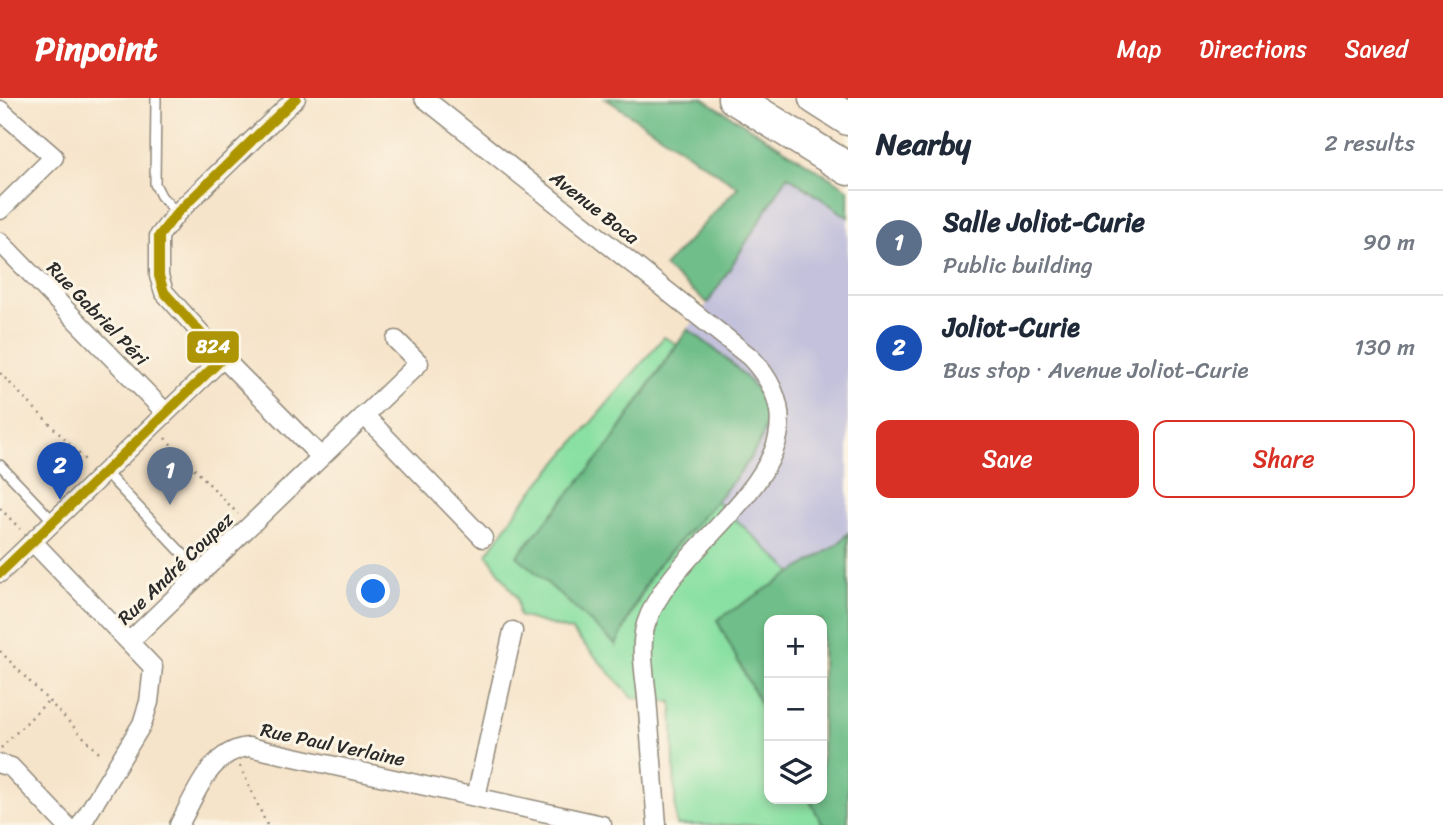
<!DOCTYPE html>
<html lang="en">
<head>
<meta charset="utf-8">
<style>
	:root { --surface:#fff; --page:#f2f2f3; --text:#1f2937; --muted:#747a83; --line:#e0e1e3; --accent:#d93025 }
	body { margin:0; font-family:Sriracha,sans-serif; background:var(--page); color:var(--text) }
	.controls { position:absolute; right:21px; bottom:21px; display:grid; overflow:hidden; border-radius:14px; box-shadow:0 4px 10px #0003 }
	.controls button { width:63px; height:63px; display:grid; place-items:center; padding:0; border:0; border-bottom:2px solid var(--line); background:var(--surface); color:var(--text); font:35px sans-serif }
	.you { position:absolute; left:374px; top:494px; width:24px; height:24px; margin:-18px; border:5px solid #fff; border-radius:50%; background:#1a73e8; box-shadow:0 0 0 10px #1a73e833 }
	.badge { display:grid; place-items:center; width:46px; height:46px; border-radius:50%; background:var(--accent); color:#fff; font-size:23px; font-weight:700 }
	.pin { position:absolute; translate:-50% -58px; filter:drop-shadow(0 2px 4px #0008) }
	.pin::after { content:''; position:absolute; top:37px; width:24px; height:21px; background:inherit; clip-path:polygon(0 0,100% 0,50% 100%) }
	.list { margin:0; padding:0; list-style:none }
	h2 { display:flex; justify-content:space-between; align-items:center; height:91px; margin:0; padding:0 28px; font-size:30px }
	h2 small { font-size:23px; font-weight:400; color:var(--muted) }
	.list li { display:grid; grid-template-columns:46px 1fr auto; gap:21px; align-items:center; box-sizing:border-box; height:105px; padding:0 28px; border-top:2px solid var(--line) }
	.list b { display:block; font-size:26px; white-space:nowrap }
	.list p { margin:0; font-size:23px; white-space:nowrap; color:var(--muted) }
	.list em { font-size:23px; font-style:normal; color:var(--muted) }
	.actions { display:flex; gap:14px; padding:21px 28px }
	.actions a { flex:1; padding:16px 0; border:2px solid var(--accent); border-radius:14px; text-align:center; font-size:24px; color:var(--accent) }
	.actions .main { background:var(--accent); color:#fff }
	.icon { flex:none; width:38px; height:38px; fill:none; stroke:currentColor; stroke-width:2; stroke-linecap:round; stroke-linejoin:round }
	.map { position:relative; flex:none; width:848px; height:727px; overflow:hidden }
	header { display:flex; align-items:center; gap:42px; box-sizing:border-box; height:98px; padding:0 35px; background:var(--accent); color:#fff }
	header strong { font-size:33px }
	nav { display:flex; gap:38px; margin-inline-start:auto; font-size:24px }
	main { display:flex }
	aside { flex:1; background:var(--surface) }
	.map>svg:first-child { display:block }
	.industrial { fill:#c3c1db }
	.green { fill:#8ae0a3; stroke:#5a8667; stroke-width:2 }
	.forest { fill:#6fbe89; stroke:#4d745a; stroke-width:2 }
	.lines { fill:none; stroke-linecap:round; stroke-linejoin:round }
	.service-casing { stroke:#90887a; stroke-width:12 }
	.minor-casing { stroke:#90887a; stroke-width:21 }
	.motorway-casing { stroke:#90887a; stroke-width:35 }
	.path { stroke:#90887a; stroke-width:2.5; stroke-dasharray:2 5; stroke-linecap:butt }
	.service { stroke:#fff; stroke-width:9 }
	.minor { stroke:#fff; stroke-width:18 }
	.motorway { stroke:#fff; stroke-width:32 }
	.bus-1-casing { stroke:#fcf5e5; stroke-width:16 }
	.bus-1 { stroke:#ad9506; stroke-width:10 }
	.labels { text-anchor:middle; stroke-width:6; stroke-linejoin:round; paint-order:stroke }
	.street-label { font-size:19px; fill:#2b2b2b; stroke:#fcf5e5 }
	.line-badge { stroke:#fcf5e5; stroke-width:2.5 }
	.badge-label { font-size:19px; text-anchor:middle; font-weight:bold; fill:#fff }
</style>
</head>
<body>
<header>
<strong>Pinpoint</strong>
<nav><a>Map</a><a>Directions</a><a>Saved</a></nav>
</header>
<main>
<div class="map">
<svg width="848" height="727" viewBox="0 0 848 727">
	<rect width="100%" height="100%" fill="#fcf5e5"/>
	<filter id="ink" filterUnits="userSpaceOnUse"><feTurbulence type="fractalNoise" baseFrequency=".0143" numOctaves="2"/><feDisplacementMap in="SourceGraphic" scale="14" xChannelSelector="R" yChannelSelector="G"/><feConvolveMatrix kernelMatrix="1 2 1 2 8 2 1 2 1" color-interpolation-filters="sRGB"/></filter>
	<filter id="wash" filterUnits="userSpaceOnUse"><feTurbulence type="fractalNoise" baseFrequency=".00686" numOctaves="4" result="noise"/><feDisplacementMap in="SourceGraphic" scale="28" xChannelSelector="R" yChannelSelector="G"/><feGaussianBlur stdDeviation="1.57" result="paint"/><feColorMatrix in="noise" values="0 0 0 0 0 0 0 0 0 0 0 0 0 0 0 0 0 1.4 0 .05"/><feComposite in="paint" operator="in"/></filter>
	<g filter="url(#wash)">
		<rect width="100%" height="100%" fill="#f6e4ca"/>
		<!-- industrial -->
		<path class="industrial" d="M788,78l60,41v316l-10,11 -45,29 -77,-72 39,-50 -67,-122 20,-26z"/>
		<!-- green -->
		<path class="green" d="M664,239l12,7 -68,103 8,198 38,-75 62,-69 77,72 -76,47 52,101v78h40l14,26h-147l-4,-123 -40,-5 -60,-66 -53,-15 -2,-18 -30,-44 34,-49z"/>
		<!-- forest -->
		<path class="forest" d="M605,0h97l146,91v28l-60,-41 -80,127 -44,-36 74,-80z
			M688,231c25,20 79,54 78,91 0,40 -86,115 -111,149 -16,22 -27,52 -39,76l-99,-89 91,-109z
			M848,435v292h-25l-14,-26h13v-179h-53v101l-52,-101 121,-76z"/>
	</g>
	<g filter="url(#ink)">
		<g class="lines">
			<!-- service casing -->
			<g class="service-casing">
				<path id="service" d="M156,0l-1,86 6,12 16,17
					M0,367l54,57
					M105,374l96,101"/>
			</g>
			<!-- minor casing -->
			<g class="minor-casing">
				<path id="minor" d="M424,0l326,259c98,104 -75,177 -104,267 -7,23 -1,51 1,74 3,42 7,85 10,127
					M0,12l54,47 -54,53
					M0,144l166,171
					M223,260l98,99
					M364,317l119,123
					M33,444l96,100 290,-279 -23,-23
					M0,475l223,-215 -59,-66 -5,-16v-40l18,-23 119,-115
					M0,666l11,3 55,58
					M476,699l37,-166
					M81,727l61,-101 7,-22 4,-35 -24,-25
					M179,727c16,-29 31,-75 70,-78l353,78"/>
			</g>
			<!-- motorway casing -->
			<g class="motorway-casing">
				<path id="motorway" d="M734,0l114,71
					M815,0l33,21"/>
			</g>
			<!-- path -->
			<path class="path" d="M0,275l88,90
				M165,340l73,76
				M0,410l20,21
				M0,553l102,105
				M1,650l47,-47
				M240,668l27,59"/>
			<!-- service -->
			<use href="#service" class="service"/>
			<!-- minor -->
			<use href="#minor" class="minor"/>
			<!-- motorway -->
			<use href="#motorway" class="motorway"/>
			<!-- bus-1 casing -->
			<g class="bus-1-casing">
				<path id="bus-1" d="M0,475l223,-215 -59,-66 -5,-16v-40l18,-23 119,-115"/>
			</g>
			<!-- bus-1 -->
			<use href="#bus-1" class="bus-1"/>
		</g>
	</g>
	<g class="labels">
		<!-- street labels -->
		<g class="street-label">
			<text transform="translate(595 109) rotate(38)" y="7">Avenue Boca</text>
			<text transform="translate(98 215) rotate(46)" y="7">Rue Gabriel Péri</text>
			<text transform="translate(175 470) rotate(-44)" y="7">Rue André Coupez</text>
			<text transform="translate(333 646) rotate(12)" y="7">Rue Paul Verlaine</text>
		</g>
	</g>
	<rect class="line-badge" x="186" y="232" width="54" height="34" rx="7" fill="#ad9506"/>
	<g class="badge-label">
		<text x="213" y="255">824</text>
	</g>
</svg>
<div class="controls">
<button>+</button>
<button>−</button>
<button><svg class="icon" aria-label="layers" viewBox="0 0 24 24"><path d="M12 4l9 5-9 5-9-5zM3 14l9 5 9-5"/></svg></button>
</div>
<div class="you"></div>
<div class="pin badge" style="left:170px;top:407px;background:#5c6f8a">1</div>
<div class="pin badge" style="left:60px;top:402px;background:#1a4fb4">2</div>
</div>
<aside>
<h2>Nearby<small>2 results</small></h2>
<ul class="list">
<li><span class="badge" style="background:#5c6f8a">1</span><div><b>Salle Joliot-Curie</b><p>Public building</p></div><em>90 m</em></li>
<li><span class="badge" style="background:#1a4fb4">2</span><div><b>Joliot-Curie</b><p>Bus stop · Avenue Joliot-Curie</p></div><em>130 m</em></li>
</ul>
<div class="actions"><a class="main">Save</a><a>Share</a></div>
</aside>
</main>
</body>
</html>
